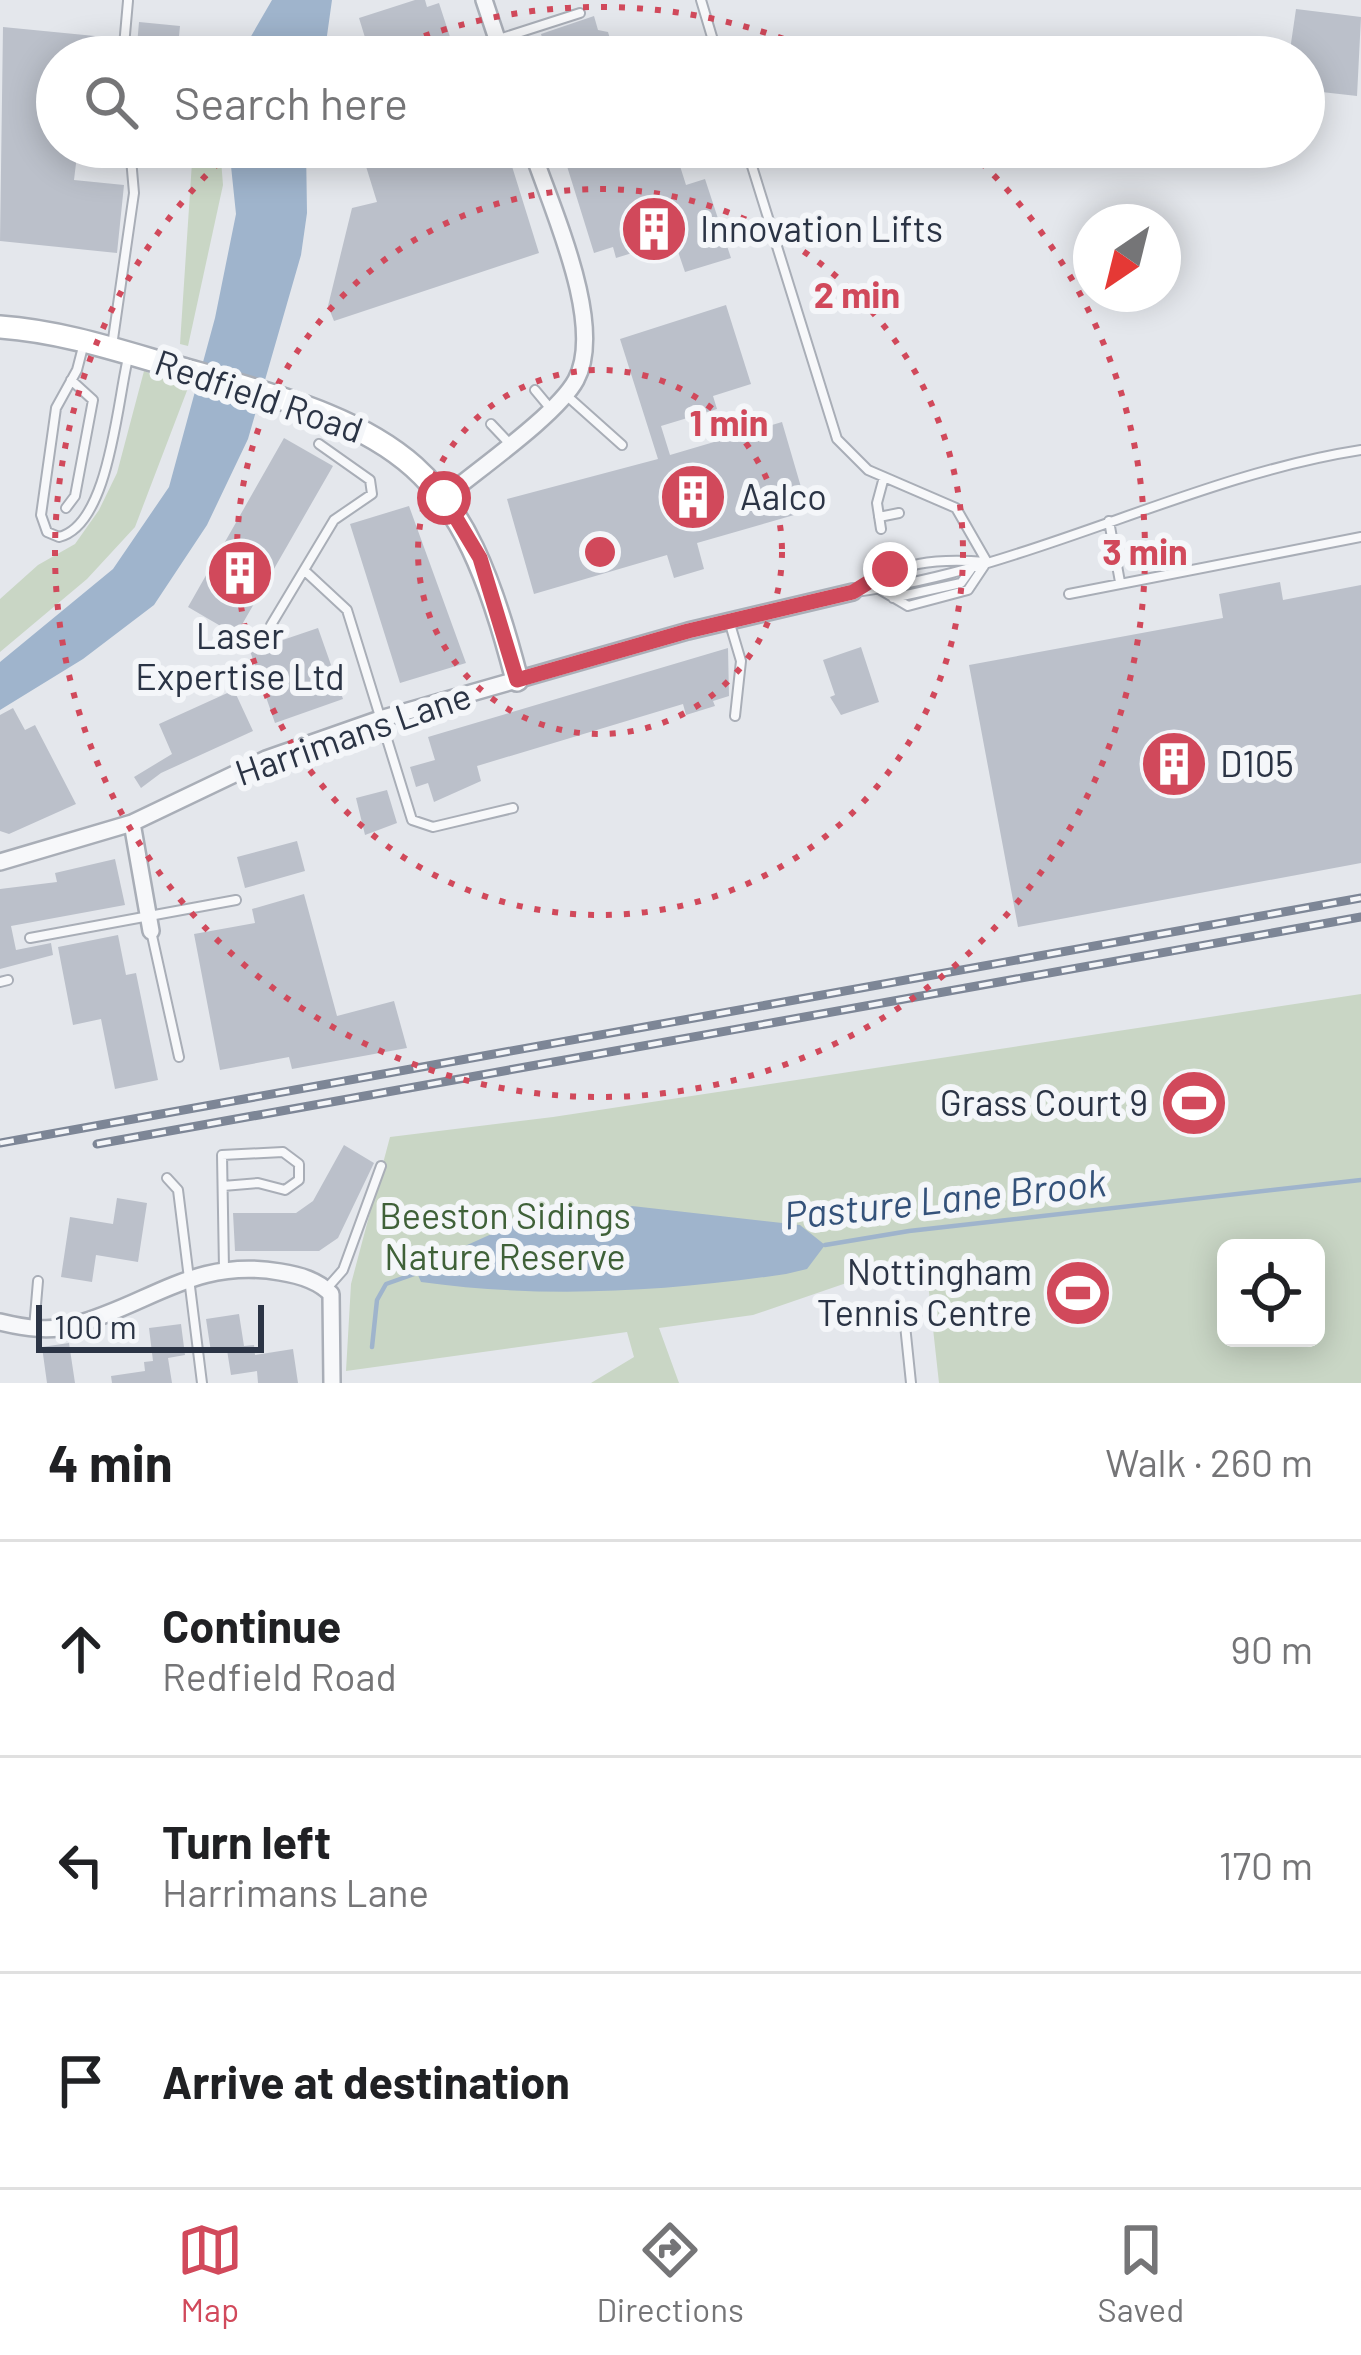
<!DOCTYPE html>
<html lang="en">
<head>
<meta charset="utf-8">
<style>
	:root { --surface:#fff; --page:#f6f6f6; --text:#202124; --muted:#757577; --line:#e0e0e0; --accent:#d1495b }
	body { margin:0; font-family:Barlow,sans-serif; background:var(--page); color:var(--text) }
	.controls { position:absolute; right:36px; bottom:36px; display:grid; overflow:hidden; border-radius:18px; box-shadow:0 6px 30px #0003 }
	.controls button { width:108px; height:108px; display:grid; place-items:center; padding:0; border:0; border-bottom:3px solid var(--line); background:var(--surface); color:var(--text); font:60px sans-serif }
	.compass { position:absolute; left:1073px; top:204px; width:108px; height:108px; border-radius:50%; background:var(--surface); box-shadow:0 6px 30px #0003; rotate:215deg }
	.scale { position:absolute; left:36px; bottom:30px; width:228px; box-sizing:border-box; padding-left:12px; border:6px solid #2b3445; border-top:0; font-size:33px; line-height:42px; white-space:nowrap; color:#2b3445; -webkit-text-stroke:9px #f4f6f9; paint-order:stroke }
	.stop { position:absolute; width:36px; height:36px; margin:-27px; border:9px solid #d1495b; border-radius:50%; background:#fff }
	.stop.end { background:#d1495b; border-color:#fff; box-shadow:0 3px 12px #0008 }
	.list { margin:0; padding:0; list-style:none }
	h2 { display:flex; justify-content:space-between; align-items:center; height:156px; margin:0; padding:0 48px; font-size:51px }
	h2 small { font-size:39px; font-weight:400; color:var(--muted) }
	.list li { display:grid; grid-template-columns:78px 1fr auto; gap:36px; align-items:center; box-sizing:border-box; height:216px; padding:0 48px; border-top:3px solid var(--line) }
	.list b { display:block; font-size:45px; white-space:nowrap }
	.list p { margin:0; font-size:39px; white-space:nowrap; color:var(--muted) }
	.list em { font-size:39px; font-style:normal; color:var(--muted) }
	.icon { flex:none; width:66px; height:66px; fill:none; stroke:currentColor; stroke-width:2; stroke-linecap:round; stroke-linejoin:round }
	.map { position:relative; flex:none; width:1361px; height:1383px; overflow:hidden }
	.search { position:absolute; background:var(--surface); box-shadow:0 6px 30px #0003; left:36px; right:36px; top:36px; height:132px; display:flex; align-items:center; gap:30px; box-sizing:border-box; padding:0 42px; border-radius:66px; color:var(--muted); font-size:45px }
	.sheet { height:804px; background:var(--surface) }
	nav { display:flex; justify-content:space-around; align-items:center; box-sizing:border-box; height:168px; border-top:3px solid var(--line); background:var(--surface); font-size:33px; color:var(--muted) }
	nav a { display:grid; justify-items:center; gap:6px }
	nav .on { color:var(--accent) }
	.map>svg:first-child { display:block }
	.green { fill:#c9d6c5; fill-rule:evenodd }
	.water { fill:#9fb4cc }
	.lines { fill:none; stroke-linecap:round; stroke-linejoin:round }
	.stream { stroke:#9fb4cc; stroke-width:4.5 }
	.building { fill:#bbc0ca }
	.lane-casing { stroke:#a9aeb7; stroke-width:12 }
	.street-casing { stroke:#a9aeb7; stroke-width:20 }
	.secondary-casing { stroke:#a9aeb7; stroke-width:26 }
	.lane { stroke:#f7f8fa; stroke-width:8 }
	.street { stroke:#f7f8fa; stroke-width:15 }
	.secondary { stroke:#fff; stroke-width:21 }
	.rail-casing { stroke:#7d8696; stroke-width:9 }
	.rail { stroke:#f4f6f9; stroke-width:4.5; stroke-dasharray:14; stroke-linecap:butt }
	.route { stroke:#d1495b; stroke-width:15 }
	.ring { fill:none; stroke:#d1495b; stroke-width:6; stroke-dasharray:6 12 }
	.labels { text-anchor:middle; stroke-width:12; stroke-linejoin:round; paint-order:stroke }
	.poi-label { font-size:36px; fill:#2b3445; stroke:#f4f6f9; text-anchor:start }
	.street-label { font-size:36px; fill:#2b3445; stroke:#f4f6f9 }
	.park-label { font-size:36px; fill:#3f6138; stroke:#f4f6f9 }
	.water-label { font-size:39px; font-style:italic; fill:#34527a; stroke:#f4f6f9 }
	.centre { fill:#d1495b; stroke:#f4f6f9; stroke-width:6 }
	.ring-label { font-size:36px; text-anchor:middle; font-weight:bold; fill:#d1495b; stroke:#f4f6f9; stroke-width:12; stroke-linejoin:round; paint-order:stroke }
</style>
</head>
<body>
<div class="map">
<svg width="1361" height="1383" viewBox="0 0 1361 1383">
	<rect width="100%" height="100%" fill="#e4e7ec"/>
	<!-- green -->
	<path class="green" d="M193,147h27l3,38 -35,161 -8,-2z
		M144,371l44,17 -53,139 -48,52 -87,73v-53l38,-34 37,-21 24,-34 18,-37z
		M1361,994v389h-422l-14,-127 -172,59 -94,13 20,55h-88l43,-26 -7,-25 -281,39 5,-87 39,-147 163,-20zM1226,1248h90v90h-90z"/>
	<!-- water -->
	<path class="water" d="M272,0h60l-8,57h-85z
		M229,147h77l1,66 -6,42 -53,184 -41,86 -53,80 -71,54 -83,51v-48l113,-93 56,-82 46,-169 21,-104z
		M632,1206l168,19 25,20 -18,24 -21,5c-123,18 -242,25 -365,8l-7,-16c38,-11 69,-31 106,-43 37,-13 75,-4 112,-17z"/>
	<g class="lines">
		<!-- stream -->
		<path class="stream" d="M825,1245l84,-14 452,-51
			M372,1347l5,-47 9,-16 34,-12"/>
	</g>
	<!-- building -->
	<path class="building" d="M415,0h10l2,7 12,-4 12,37 -52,17h-28l-12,-39z
		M1296,9l65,8 -4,79 -53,-6v-33h-15z
		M594,16l4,14 10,2 6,20 -66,5 -7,-23z
		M139,22l41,4 -3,31h-41z
		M3,27l102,10 -2,20h-46v90h21l-4,33 50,5 -7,68 -117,-12z
		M360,147h146l33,106 -205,68 -6,-15 24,-98 25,-6z
		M618,147h56l12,38 19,-6 26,79 -46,14 -11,-32 -58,18 -3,-11 -19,6 -28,-90z
		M726,305l25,79 -38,12 4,13 -56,17 9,29 112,-33 26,89 -111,32 7,26 -30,9 -7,-23 -133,39 -27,-95 151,-40 -38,-120z
		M284,438l49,28 -97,169 -48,-28z
		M409,506l57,157 -66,20 -50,-159z
		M1280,582l3,18 78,-15v278l-343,64 -49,-262 254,-47 -4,-24z
		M318,628l25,71 -68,24 -25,-72z
		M861,647l18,55 -38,13 -11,-18 5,-2 -12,-35z
		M728,648l1,48 -16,5 2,5 -29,9 -3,-11 -206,62 4,15 -47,21 -6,-19 -12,4 -6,-20 25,-7 -7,-23z
		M234,690l19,41 -92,42 -20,15 -7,-11 38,-23 -13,-30z
		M13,708l12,22 10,-5 41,79 -67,30 -9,-3v-116z
		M387,790l10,33 -32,12 -9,-37z
		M297,841l8,30 -60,17 -8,-31z
		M115,859l10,46 -114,21 5,24 35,-7 2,12 -53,14v-80l57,-7 -2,-9z
		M304,894l33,122 57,-15 13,47 -115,21 -3,-12 -69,13 -26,-136 61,-11 -3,-14z
		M118,935l8,40 10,-2 22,107 -43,9 -14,-70 -28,6 -15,-78z
		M344,1145l30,18 -36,75 -19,13h-84l-2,-38h63l17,-12z
		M117,1198l30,5 -9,59 -42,-7 -4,27 -31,-5 9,-60 43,7z
		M239,1314l5,32 10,-1 1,10 38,-6 5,34h-40l-1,-12 -26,4 -4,-25 -16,2 -5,-33z
		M181,1324l4,31 -17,3 4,25h-60l-1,-7 34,-5 -1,-9 9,-1 -4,-33z
		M69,1343l6,40h-28l-5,-36z"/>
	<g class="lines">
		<!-- lane casing -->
		<g class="lane-casing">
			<path id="lane" d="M701,0l17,57
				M123,57l5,-56
				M443,57l137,-44
				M746,147l91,292 31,31 88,38 31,54
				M84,343l-7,27 -21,38 -15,107 6,17 12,5c50,-12 58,-134 69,-179
				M112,346l22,-153 -4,-46
				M535,390l15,18
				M566,395l56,50
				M491,424l18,19
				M66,508l9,-12 18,-96 -22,-20
				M879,517l20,-4
				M1109,521l11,61
				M881,529l-4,-26 7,-26
				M305,571l42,39 65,210 21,7 80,-19
				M858,589c43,-27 77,-31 128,-27
				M879,589l29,17 60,-16 18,-27
				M855,592c174,-22 332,-115 506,-142
				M1069,594l292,-57
				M893,598l68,-15 10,-14
				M730,624l11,37 -6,55
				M271,625l63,-105 38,-26 -2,-14 -51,-36
				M151,931l28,126
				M30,938l206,-38
				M0,982l8,-2
				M167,1178l11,12 24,193
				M223,1186l35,-3 27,7 14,-10v-16l-16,-12 -61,3 2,114
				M328,1287l15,-17 38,-104
				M905,1325l6,58
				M34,1328l4,-47"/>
		</g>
		<!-- street casing -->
		<g class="street-casing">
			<path id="street" d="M484,0l19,57
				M444,498c33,-28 113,-83 132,-118 30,-56 -26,-175 -45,-233
				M132,823l19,108
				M0,862l132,-39 134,-64 114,-40 308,-88 165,-39
				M0,1322c25,6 49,10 74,3 75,-20 121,-68 206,-53 19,3 38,8 51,22l1,89"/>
		</g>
		<!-- secondary casing -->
		<g class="secondary-casing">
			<path id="secondary" d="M0,327c69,5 131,28 197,46 208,59 264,89 320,307"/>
		</g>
		<!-- lane -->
		<use href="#lane" class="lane"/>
		<!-- street -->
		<use href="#street" class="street"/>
		<!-- secondary -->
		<use href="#secondary" class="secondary"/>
		<!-- rail casing -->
		<g class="rail-casing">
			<path id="rail" d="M0,1143l1361,-245
				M97,1144l1264,-227"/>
		</g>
		<!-- rail -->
		<use href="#rail" class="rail"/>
	</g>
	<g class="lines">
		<!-- route -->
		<path class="route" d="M444,498l36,60 37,122 171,-49 165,-39 37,-23"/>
	</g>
	<!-- distance rings -->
	<g class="ring">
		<circle cx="600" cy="552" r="182"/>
		<circle cx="600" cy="552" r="363"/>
		<path d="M374 56A545 545 0 0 1 826 56M968 150A545 545 0 1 1 232 150"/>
	</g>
	<!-- icons -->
	<defs>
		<g id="building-disc" transform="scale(3.45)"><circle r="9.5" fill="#d1495b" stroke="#f4f6f9"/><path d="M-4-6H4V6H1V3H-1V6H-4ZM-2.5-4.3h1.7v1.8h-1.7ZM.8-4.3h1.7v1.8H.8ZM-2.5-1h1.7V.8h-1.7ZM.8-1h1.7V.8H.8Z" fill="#fff"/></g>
		<g id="stadium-disc" transform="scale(3.45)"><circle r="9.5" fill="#d1495b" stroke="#f4f6f9"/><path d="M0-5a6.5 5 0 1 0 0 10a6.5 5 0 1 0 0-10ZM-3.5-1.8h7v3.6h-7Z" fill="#fff"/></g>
	</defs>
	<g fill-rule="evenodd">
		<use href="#building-disc" x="654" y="229"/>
		<use href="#building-disc" x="693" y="497"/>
		<use href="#building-disc" x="240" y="573"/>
		<use href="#building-disc" x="1174" y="764"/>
		<use href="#stadium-disc" x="1194" y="1103"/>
		<use href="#stadium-disc" x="1078" y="1293"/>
	</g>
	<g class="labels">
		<!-- poi labels -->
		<g class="poi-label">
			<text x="700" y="242">Innovation Lifts</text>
			<text x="740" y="510">Aalco</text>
			<text x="240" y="649" text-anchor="middle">Laser<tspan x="240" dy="41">Expertise Ltd</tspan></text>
			<text x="1220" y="777">D105</text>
			<text x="1148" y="1116" text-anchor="end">Grass Court 9</text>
			<text x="1032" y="1285" text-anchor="end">Nottingham<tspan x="1032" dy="41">Tennis Centre</tspan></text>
		</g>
		<!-- street labels -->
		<g class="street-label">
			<text transform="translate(259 396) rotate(19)" y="13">Redfield Road</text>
			<text transform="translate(353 734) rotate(-19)" y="13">Harrimans Lane</text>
		</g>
		<!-- park labels -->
		<g class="park-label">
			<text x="505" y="1229">Beeston Sidings<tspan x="505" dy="41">Nature Reserve</tspan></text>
		</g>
		<!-- water labels -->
		<g class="water-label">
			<text transform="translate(945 1199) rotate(-6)" y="14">Pasture Lane Brook</text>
		</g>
	</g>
	<circle cx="600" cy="552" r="18" class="centre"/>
	<g class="ring-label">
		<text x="857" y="308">2 min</text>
		<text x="729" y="436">1 min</text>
		<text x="1145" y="565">3 min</text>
	</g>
</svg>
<div class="controls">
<button><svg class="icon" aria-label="locate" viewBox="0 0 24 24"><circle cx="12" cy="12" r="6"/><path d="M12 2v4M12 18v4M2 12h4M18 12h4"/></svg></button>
</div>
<svg class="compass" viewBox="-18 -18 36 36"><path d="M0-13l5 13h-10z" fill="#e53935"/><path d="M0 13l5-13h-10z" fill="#757577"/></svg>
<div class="scale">100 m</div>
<div class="stop" style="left:444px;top:498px"></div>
<div class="stop end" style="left:890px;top:569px"></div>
<div class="search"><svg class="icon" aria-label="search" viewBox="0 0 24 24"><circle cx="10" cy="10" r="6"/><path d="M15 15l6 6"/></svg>Search here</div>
</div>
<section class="sheet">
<h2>4 min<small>Walk · 260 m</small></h2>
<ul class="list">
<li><svg class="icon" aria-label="ahead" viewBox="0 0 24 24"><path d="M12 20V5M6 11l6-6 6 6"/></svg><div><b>Continue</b><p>Redfield Road</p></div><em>90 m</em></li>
<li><svg class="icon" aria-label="left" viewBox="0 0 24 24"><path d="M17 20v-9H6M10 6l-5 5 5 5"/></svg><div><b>Turn left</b><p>Harrimans Lane</p></div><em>170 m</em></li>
<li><svg class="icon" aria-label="arrive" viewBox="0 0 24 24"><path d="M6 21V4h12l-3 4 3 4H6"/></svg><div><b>Arrive at destination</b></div></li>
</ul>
</section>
<nav>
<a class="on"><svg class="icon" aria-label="map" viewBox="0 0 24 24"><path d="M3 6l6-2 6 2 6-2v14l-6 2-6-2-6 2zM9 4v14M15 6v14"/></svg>Map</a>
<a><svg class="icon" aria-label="directions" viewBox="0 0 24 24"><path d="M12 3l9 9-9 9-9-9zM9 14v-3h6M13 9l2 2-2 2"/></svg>Directions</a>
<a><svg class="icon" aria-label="saved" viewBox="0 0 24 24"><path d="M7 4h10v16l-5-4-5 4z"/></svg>Saved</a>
</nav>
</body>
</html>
